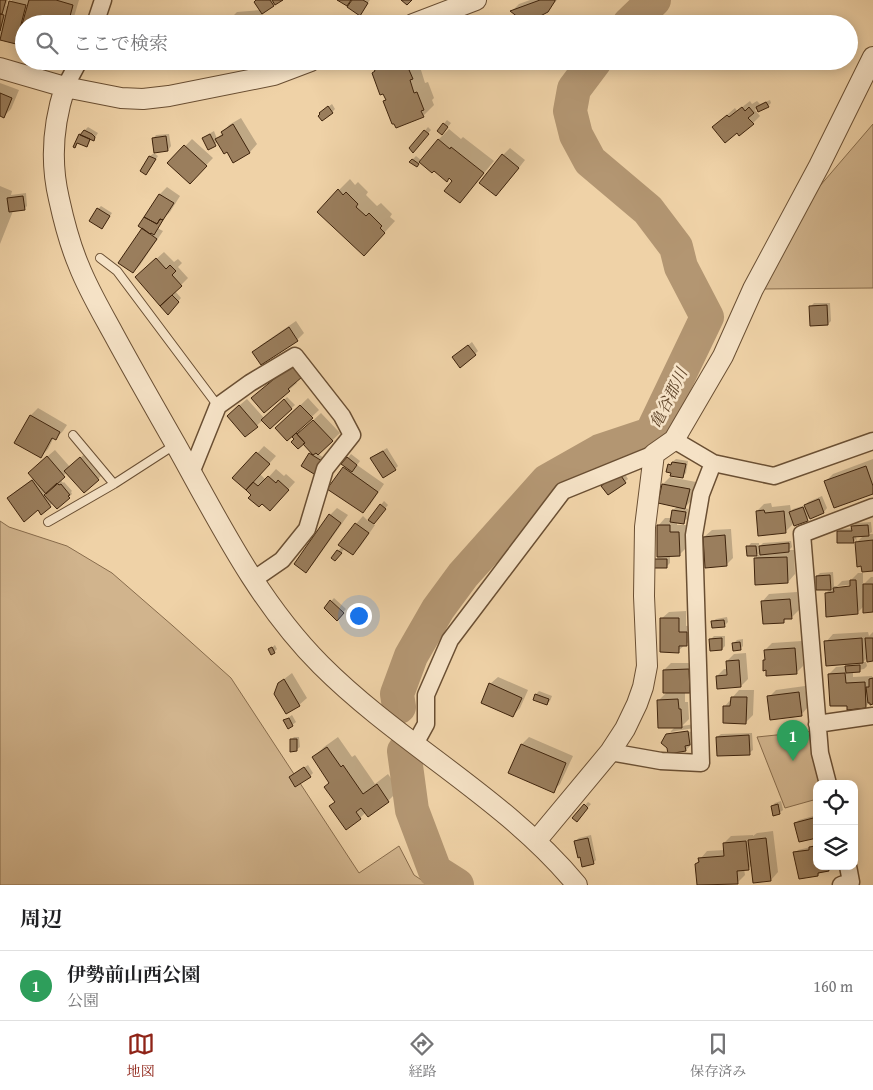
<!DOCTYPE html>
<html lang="ja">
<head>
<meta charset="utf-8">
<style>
	:root { --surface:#fff; --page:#f6f6f6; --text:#202124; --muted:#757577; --line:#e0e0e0; --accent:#8f2418 }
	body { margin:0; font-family:"Gentium Book Plus","Noto Serif JP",serif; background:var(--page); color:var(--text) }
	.controls { position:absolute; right:15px; bottom:15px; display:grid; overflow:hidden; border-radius:10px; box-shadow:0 2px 12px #0003 }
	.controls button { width:45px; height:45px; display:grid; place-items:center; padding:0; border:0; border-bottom:1px solid var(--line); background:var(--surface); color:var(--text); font:25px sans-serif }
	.you { position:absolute; left:358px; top:615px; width:18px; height:18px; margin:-12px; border:4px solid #fff; border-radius:50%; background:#1a73e8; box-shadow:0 0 0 8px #1a73e833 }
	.badge { display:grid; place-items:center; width:32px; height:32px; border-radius:50%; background:var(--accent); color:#fff; font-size:16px; font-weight:700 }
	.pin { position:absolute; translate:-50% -41px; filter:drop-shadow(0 1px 2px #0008) }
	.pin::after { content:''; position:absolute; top:26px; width:18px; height:15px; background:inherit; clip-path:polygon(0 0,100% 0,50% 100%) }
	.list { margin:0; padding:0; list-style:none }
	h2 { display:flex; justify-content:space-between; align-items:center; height:65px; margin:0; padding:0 20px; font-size:21px }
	h2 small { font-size:16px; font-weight:400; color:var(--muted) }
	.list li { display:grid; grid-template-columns:32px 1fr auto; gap:15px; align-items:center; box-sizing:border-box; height:70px; padding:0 20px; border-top:1px solid var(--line) }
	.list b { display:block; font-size:19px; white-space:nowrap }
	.list p { margin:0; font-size:16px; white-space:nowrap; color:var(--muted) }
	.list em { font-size:16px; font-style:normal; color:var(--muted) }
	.icon { flex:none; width:28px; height:28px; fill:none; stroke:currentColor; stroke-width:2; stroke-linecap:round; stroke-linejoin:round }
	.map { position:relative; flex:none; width:873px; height:885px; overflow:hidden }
	.search { position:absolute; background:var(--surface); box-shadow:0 2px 12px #0003; left:15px; right:15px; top:15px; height:55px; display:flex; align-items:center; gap:12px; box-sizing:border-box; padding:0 18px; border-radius:28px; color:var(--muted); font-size:19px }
	.sheet { height:135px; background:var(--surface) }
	nav { display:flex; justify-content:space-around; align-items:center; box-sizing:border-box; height:70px; border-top:1px solid var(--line); background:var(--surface); font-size:14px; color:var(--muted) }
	nav a { display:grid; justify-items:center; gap:2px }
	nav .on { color:var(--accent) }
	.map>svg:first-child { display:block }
	.green { fill:#d1b48d; stroke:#886c4c }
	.shadow { fill:#0003; fill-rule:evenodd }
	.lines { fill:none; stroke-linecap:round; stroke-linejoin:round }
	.river { stroke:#b39672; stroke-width:34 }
	.building { fill:#9a7e5d; stroke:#3e230c }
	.service-casing { stroke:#6a4f33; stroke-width:10 }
	.minor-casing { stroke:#6a4f33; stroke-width:19 }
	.tertiary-casing { stroke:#6a4f33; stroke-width:22 }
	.service { stroke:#f5e2c6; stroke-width:8 }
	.minor { stroke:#f5e2c6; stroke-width:16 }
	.tertiary { stroke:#f5e2c6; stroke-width:20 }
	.labels { text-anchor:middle; stroke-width:5; stroke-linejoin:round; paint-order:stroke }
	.water-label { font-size:16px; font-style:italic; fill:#61462b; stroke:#f5e2c6 }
</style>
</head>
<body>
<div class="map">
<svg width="873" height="885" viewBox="0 0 873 885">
	<rect width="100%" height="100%" fill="#efd2a7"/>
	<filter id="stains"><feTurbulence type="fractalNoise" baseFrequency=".004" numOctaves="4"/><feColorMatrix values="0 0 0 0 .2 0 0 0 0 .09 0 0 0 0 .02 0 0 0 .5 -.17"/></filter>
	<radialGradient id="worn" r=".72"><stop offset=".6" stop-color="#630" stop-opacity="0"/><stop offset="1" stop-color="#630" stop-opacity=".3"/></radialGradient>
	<!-- green -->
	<path class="green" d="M873,124v164l-111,1 45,-88z
		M0,521l9,6 58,19 45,27 61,53 58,52 128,195 40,-27 15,29 15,10h-429z
		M815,731l7,53h-5v15l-32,9 -28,-71z"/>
	<!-- shadow -->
	<path class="shadow" d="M0,0h8l-2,6 3,1 3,-7h67l-5,17 -7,7 -22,-6 -2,6h-19l-1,11 -8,7 -15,-4z
		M257,0h24l-19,12 1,12h-33v-5l7,-7 24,-2z
		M354,0h16l-10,14z
		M530,0h27l-10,11 -27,6 -8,-6 7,-7z
		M381,61h39l3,6 -2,3 4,13 3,-1 6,16 -2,2 2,5 -11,11 -39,-14 2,-3 -11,-32z
		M0,83l19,7 -8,19 -7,7 -4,-1z
		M770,100l1,3 -3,3 -11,2 -2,2 5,6 -7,7 -16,8 -24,-4 22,-19 2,3 13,-10 2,3 5,-3 3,3z
		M332,104l3,5 -3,3 -8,-2z
		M241,118l16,26 -7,8 -17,9 -6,-10 -9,-9 -9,6 -5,-10 3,-3 7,-4 3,8 12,-14z
		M447,120l4,3 -9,11 -4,-3z
		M88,127l10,6 -4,6 -2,-1 -5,8 -3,-15z
		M428,127l3,3 -18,21 -3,-3z
		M449,129l12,10 2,-2 31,24 -24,29 -10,11 -6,-20 -33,-19 -4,4 -6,-5 5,-5 6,5 16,-21z
		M169,134l2,12 -3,4 -13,2 -2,-13 3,-4z
		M192,139l21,19 -23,24 -21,-19z
		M510,148l15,12 -22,28v-33z
		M154,153l4,3 -9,14 -3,3 -4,-2 8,-15z
		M350,179l5,6 3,-3 10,10 -2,3 11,11 4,-3 11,11 -2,3 5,4 -20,22 -36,-53z
		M0,186l12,5 -1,4 15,-2 1,13 -3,3 -11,2 -13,33z
		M167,187l13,9 -10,16 -3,3 -2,-1 -8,14 6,3 -23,34 -7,7 10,-44 17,-34z
		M101,206l11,7 -10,15 -4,-19z
		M164,252l10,10 4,-3 4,4 -4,4 10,11 -13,13 6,7 -10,12 -27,-40z
		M814,303h16l1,18 -3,3 -17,-18z
		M296,321l8,12 -7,7 -43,12 7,-7z
		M472,342l6,9 -3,3h-18z
		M299,358l-4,23 2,2 -33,28 -11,-13z
		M287,397l8,8 -25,23 -7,-8 -18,16 -10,-27 12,-10 17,19z
		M308,398l11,12 -20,19 2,3 20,-19 19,20 -22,21 6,4 -7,12 -7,-16 2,-2 -4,-14 -10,10 -2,-9 -12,-18z
		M38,408l29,17 -4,6 -7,7 -2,-1 -6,12 -7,7 -25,-14 15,-27z
		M264,446l12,10 -16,18 6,6 10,-11 8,7 2,-2 9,8 -18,20 -24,-7 -19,-17z
		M387,448l11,18 -3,3 -20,-14z
		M55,450l15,17 18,-16 17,21 -7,7 -31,-7 -7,7 3,4 1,-1 8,9 -1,1 1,2 -15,14 -4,-5 -12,10 -3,-5 -29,-10 7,-7 18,-13 2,-12z
		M351,454l9,7 -3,4 27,19 -14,21 -7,7 -19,-44 2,-2 -3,-2z
		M676,459l12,2 -2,12 -3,3 -14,-11z
		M873,459v33l-47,-11 7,-7z
		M623,471l5,8 -20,15z
		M670,477l26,5 -4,18 -8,8 4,1 -1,10 -4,3 -6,-1v4h9v23l-7,7h-9v8l-3,3 -11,-6 2,-3v-31l7,-8h7l1,-8 5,-4 -15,-22z
		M822,496l5,12 -3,4 -14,4 -3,4 -13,3 -9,9 -28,-21 7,-7 7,-1 1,4 18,-2 1,6 2,-2 13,-4 2,-3z
		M384,501l4,4 -15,19 2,1 -15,22 -8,7 -7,-6 -6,8 -6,2 9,-12 14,-22 7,-8 5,5z
		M337,508l11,7 -35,49 -7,7 -11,-7 35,-49z
		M871,522l1,10 -3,2h4v36l-10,-5h-5l-2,-26 -3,3 -15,-10 3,-3 12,-1v-2l3,-3zM856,536h7l-6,6z
		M731,529l2,29 -7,7 -22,-28 8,-7z
		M791,541l1,6 -3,3h5l1,24 -7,8 -33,-23 4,-5 -11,1v-8l3,-4h8v4l4,-4z
		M833,572l1,14h3l5,-5 9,-1 7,-7h5v12l8,-8h2v34l-9,-5 -7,7 -31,-20 5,-5 -13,1 -1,-13 3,-3zM856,584l1,3 -22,2 3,-3z
		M797,592l2,18 -8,8h-4l-4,4 -21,-20 7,-8z
		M334,598l12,11 -9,10 -12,-11z
		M686,611v15l7,-1v13l-15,13 -17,-32 8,-7z
		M727,617l1,5 -3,3 -13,-3 4,-3z
		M868,632l1,4 4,-4v28l-5,-3 -5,5h3l1,4 -3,3 -11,2v6l19,-1v2l1,-2v27l-2,-2 -6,6 -36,-33 7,-7 10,-1 4,-3 -24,-21 7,-8z
		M714,636h11v10l-3,3 -11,-10z
		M743,639v7l-3,3 -6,-6 3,-3z
		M802,641l1,25 -7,7 -32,-12 2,-2 -1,-9 7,-7z
		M275,645l2,4 -3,3 -5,-2z
		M746,653l2,26 -7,7 -24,-10 7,-7h4l-1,-8 7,-7z
		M671,663h25v21l-7,7h-4v11h3l1,17 -7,7 13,-2 2,13 -4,4v2l-7,7 -17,3v-5l-6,-5 6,-10v2l26,-4 -1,-3 -24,4 5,-5h-16l-1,-26 9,-9h-3v-22z
		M292,673l15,25 -8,7 -20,-22z
		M498,677l30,13 -8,18 -7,7 -23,-31z
		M805,686l3,21 -7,8 -32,-18 7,-7z
		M739,690h15l-1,25 -7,7 -21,-16z
		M539,691l13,5 -2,5 -3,3 -11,-10z
		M292,715l4,7 -4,3 -7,-5z
		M752,733l1,17 -4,3 -32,-16 4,-3z
		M294,737h5l1,10 -4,3 -5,-10z
		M338,737l14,20 3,-2 20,29 13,-10 11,16 -11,11 -22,11 -6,6 -29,-12 5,-5 -6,-19 -17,-24 11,-11z
		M529,737l44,19 -13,28 -7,7 -31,-47z
		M308,765l5,8 -3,3 -16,-2z
		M781,801l2,9 -4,3 -7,-7 3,-3z
		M588,802l3,2 -11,13 5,-12z
		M817,815v22l-22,-14 4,-3z
		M773,831l5,41 -7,8 -19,-15 -4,4h-4l1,6 -7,7 -40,3 -2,-21 11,-13 18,-1 -1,-7 7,-7 22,-1v1l4,-3z
		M591,835l5,25 -3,3 -18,-22 4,-3z
		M814,844h3v22h15l-3,4 -8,2 -3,3 -23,-22 3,-3 13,-3z"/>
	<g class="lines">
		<!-- river -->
		<path class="river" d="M629,24l25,-24
			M399,707l-2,-13 14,-38 27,-47 25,-34 84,-94 53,-30 51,-17 56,-117 -26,-50 -5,-20 -28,-37 -58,-49 -14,-26 -6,-24 4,-22 21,-28
			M404,751l8,59 23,61 22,14"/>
	</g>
	<!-- building -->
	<path class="building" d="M0,0h6l-4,14h-2z
		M29,0h27l17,5 -5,19h-6l-22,-6 -2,6h-14v12l-5,-1z
		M256,0h14l4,6 -12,8 -8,-12z
		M272,0h11l-8,5z
		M337,0h14l-4,6z
		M352,0h11l5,3 -8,13 -13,-9z
		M401,0h11l-5,5z
		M540,0h15v1l-7,11 -23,12h-3l-3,-6 -9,-7z
		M9,1l17,4 -10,39 -16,-4z
		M0,14l4,1 -4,16z
		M255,17l1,7h-27v-5z
		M388,61h15v3l3,-1 7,16 -3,1 4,13 3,-1 7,18 -3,1 3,6 -28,11 -2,-4h-2l-9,-23 3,-1 -3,-6 -3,1 -8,-22 3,-2 -2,-4z
		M0,93l12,5 -8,20 -4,-2z
		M766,102l3,5 -11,5 -2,-5z
		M328,106l5,7 -11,8 -4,-5 2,-2 -1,-1z
		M742,107l3,4 4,-4 5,6 -6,5 6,6 -15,12 -2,-3 -12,10 -13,-16 15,-12 2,2z
		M443,123l5,4 -6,8 -5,-4z
		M233,124l17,29 -17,10 -6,-11 -3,2 -9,-15 8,-4 -2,-3z
		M84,130l8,4 3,3 -1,4 -14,-6z
		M424,130l5,4 -16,19 -4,-5z
		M79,134l11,5 -3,8 -10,-4 -2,5 -2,-1z
		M210,134l6,12 -8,4 -6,-12z
		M166,136l2,15 -14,2 -2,-15z
		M438,139l12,10 1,-2 33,26 -24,30 -16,-12 8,-10 -3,-3 -2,4 -13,-11 -2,2 -13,-11z
		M184,145l23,21 -17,18 -23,-21z
		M502,154l17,14 -23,28 -17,-13z
		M149,156l7,3 -10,16 -6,-4z
		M412,159l7,5 -2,3 -8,-5z
		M338,189l5,6 3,-3 12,12 -2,3 10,9 3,-3 13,13 -2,2 5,5 -21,23 -47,-44z
		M159,194l15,9 -11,17 -3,-1 -3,5 -13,-7z
		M23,196l2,14 -16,2 -2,-14z
		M97,208l13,8 -8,13 -13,-8z
		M144,217l13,7 3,-5 3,1 -9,15 -3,-2 -1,1 -12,-8z
		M142,228l15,11 -24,34 -15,-10z
		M156,258l10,11 4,-4 6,6 -4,4 10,11 -22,20 -25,-29z
		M172,295l7,7 -11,13 -8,-9z
		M827,305l1,20 -18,1 -1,-20z
		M289,327l9,14 -37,24 -9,-13z
		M468,345l8,10 -16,13 -8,-11z
		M291,365l11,12 -14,12 2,2 -26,22 -13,-15z
		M284,399l8,10 -22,20 -9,-9z
		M239,405l19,22 -13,10 -18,-21z
		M300,405l13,13 -26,23 -12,-13z
		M30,415l30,17 -4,8 -4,-2 -11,20 -27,-15z
		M313,420l20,21 -15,14 -2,-2 -3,2 -10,-11 2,-1 -8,-9z
		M296,433l9,10 -7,6 -7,-7 3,-3 -2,-2z
		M383,451l13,19 -13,8 -13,-20z
		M256,452l14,12 -24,26 -14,-12z
		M309,453l13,8 -8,13 -13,-8z
		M47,456l18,21 -19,17 -18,-21z
		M80,457l19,23 -15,13 -20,-22z
		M347,457l10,8 -5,7 -11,-8z
		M672,462l14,2 -3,14 -13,-2 1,-3 -5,-1 2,-8 3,1z
		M866,466l7,20v8l-39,14 -10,-27z
		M343,467l35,25 -15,21 -36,-24z
		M619,473l7,10 -18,12 -7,-9z
		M268,476l8,7 2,-3 11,10 -19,21 -8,-7 -3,3 -11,-9 3,-3 -5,-5 7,-8 5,4z
		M32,480l19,27 -10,8 -3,-5 -14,12 -17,-24z
		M57,483l2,2 2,-1 9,11 -2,1 2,2 -13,11 -13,-14z
		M662,484l28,5 -5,20 -27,-6z
		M819,499l5,14 -14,6 -6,-14z
		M380,504l6,5 -12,15 -6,-4z
		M803,507l5,14 -14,5 -5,-14z
		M672,510l14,2 -2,12 -14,-2z
		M764,510l1,3 19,-2 2,22 -28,3 -2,-25z
		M329,514l12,9 -35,50 -12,-9z
		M355,523l14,10 -16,22 -15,-10z
		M657,525h13v7h9l1,24 -23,1z
		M868,525l1,11 -16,1 1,6h-17v-12h15l-1,-5z
		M725,535l2,31 -22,2 -2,-31z
		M873,540v31l-11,1 -1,-6 -4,1 -2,-25z
		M789,543v9l-29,3 -1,-9z
		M746,546h10l1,10h-10z
		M337,550l5,3 -7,8 -4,-3z
		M787,557l1,26 -33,2 -1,-27z
		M654,559h13v9h-13z
		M830,575l1,15h-15v-14z
		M850,580h6l2,34 -32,3 -1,-24 9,-1 -1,-4 17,-2z
		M863,584h10v28l-10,1z
		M790,599l2,20h-8v4l-21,1 -2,-23z
		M330,600l14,13 -7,8 -13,-13z
		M660,618h19v14h8v14h-8v7l-19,-1z
		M724,620l1,7 -13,1 -1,-7z
		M722,638v12l-12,1 -1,-12z
		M862,638l1,25 -37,3 -2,-25z
		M865,638h8v23l-6,1z
		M740,642l1,8 -8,1 -1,-8z
		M272,647l3,6 -4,2 -3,-6z
		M795,648l2,26 -31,2v-6l-3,1v-11h2l-1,-10z
		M739,660l2,27 -24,2 -1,-13 11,-1 -1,-14z
		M860,665v7l-14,1 -1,-7z
		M689,669l1,24h-27v-23z
		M845,673l1,10 19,-1 1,26 -19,2v-4h-17l-2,-32z
		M873,678v26l-3,1v-2h-2l-2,-16h3v-8z
		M284,679l16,27 -14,8 -12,-20 4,-11z
		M489,683l33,15 -9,19 -32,-14z
		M799,692l3,24 -32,4 -3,-24z
		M535,694l14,5 -2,6 -14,-5z
		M731,697h16l-1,27 -23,-1v-17h7z
		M678,699l1,10h2l1,19h-24l-1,-28z
		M289,718l4,8 -5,3 -5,-9z
		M688,731l2,14 -5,1 1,5 -18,3 -1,-6 -6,-5 5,-9z
		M749,735l1,20 -33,1 -1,-19z
		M290,739h7v12l-7,1z
		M521,744l45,19 -12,30 -46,-20z
		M327,747l14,20 2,-2 20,29 14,-10 12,18 -21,15 -7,-9 -5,4 5,7 -15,11 -17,-24 6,-4 -11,-15 5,-4 -17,-26z
		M304,767l7,10 -16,10 -6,-10z
		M584,804l4,4 -11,14 -5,-4z
		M778,804l2,10 -7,2 -2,-10z
		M817,817v21l-18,4 -5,-19z
		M588,838l6,26 -12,3 -2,-10 -2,1 -4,-17z
		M766,838l5,43 -18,2 -5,-43z
		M746,841l3,29 -12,1 1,13 -41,1 -2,-21 4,-2 -1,-4 26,-2 -1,-13z
		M816,846l1,20h11l1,5 -11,2v3l-19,3 -6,-27 16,-2v-3z"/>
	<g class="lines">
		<!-- service casing -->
		<g class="service-casing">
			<path id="service" d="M100,258l17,13 101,135
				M73,435l41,49
				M48,522l66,-38 62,-40"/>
		</g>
		<!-- minor casing -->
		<g class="minor-casing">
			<path id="minor" d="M95,24l8,-24
				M65,87l14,-26
				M674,440l39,23 61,13 99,-35
				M191,473l27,-67 32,-23 45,-27 47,60 10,19 -27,34 -18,60 -25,31 -29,20
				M817,724l56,-8
				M415,744l11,-20v-29l24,-55 113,-149 91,-37
				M610,752l51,9 40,2 -7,-228 7,-41 12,-31
				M828,784l-8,-31 -18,-219 71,-27
				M841,885l10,-3 -3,-16"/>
		</g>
		<!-- tertiary casing -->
		<g class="tertiary-casing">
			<path id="tertiary" d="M413,24l63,-24
				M0,68l65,19 56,11 22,1 26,-3 105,-21 37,-14
				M65,87c-12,37 -15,74 -6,112 5,23 11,46 20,67 9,23 22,45 34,67 20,37 42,75 63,112 43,77 82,157 145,220 80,80 183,132 256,220
				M536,841l74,-89 15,-23 12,-25 6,-17 4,-21 -3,-70 1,-69 9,-73 20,-14 49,-84 30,-67 66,-123 54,-109"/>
		</g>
		<!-- service -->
		<use href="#service" class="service"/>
		<!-- minor -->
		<use href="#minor" class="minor"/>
		<!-- tertiary -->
		<use href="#tertiary" class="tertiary"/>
	</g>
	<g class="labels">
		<!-- water labels -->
		<g class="water-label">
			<text transform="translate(668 398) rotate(-64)" y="6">亀谷郡川</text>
		</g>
	</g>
	<rect width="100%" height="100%" filter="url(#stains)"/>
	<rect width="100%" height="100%" fill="url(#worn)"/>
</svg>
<div class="controls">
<button><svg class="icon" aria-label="locate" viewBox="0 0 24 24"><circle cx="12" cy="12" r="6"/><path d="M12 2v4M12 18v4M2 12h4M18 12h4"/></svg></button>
<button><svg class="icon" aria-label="layers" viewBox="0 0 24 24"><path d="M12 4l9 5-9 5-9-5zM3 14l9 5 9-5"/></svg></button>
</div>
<div class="you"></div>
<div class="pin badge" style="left:793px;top:761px;background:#2e9e5b">1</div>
<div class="search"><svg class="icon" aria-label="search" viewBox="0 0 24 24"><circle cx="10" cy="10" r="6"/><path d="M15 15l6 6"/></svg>ここで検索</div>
</div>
<section class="sheet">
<h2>周辺<small></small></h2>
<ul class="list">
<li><span class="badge" style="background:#2e9e5b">1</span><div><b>伊勢前山西公園</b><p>公園</p></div><em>160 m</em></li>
</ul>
</section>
<nav>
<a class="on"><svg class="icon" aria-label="map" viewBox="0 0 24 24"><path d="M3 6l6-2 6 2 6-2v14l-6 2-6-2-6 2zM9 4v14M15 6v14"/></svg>地図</a>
<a><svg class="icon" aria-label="directions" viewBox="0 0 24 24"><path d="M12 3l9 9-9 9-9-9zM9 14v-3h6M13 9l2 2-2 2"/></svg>経路</a>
<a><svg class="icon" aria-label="saved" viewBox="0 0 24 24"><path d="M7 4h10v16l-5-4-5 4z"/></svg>保存済み</a>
</nav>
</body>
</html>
